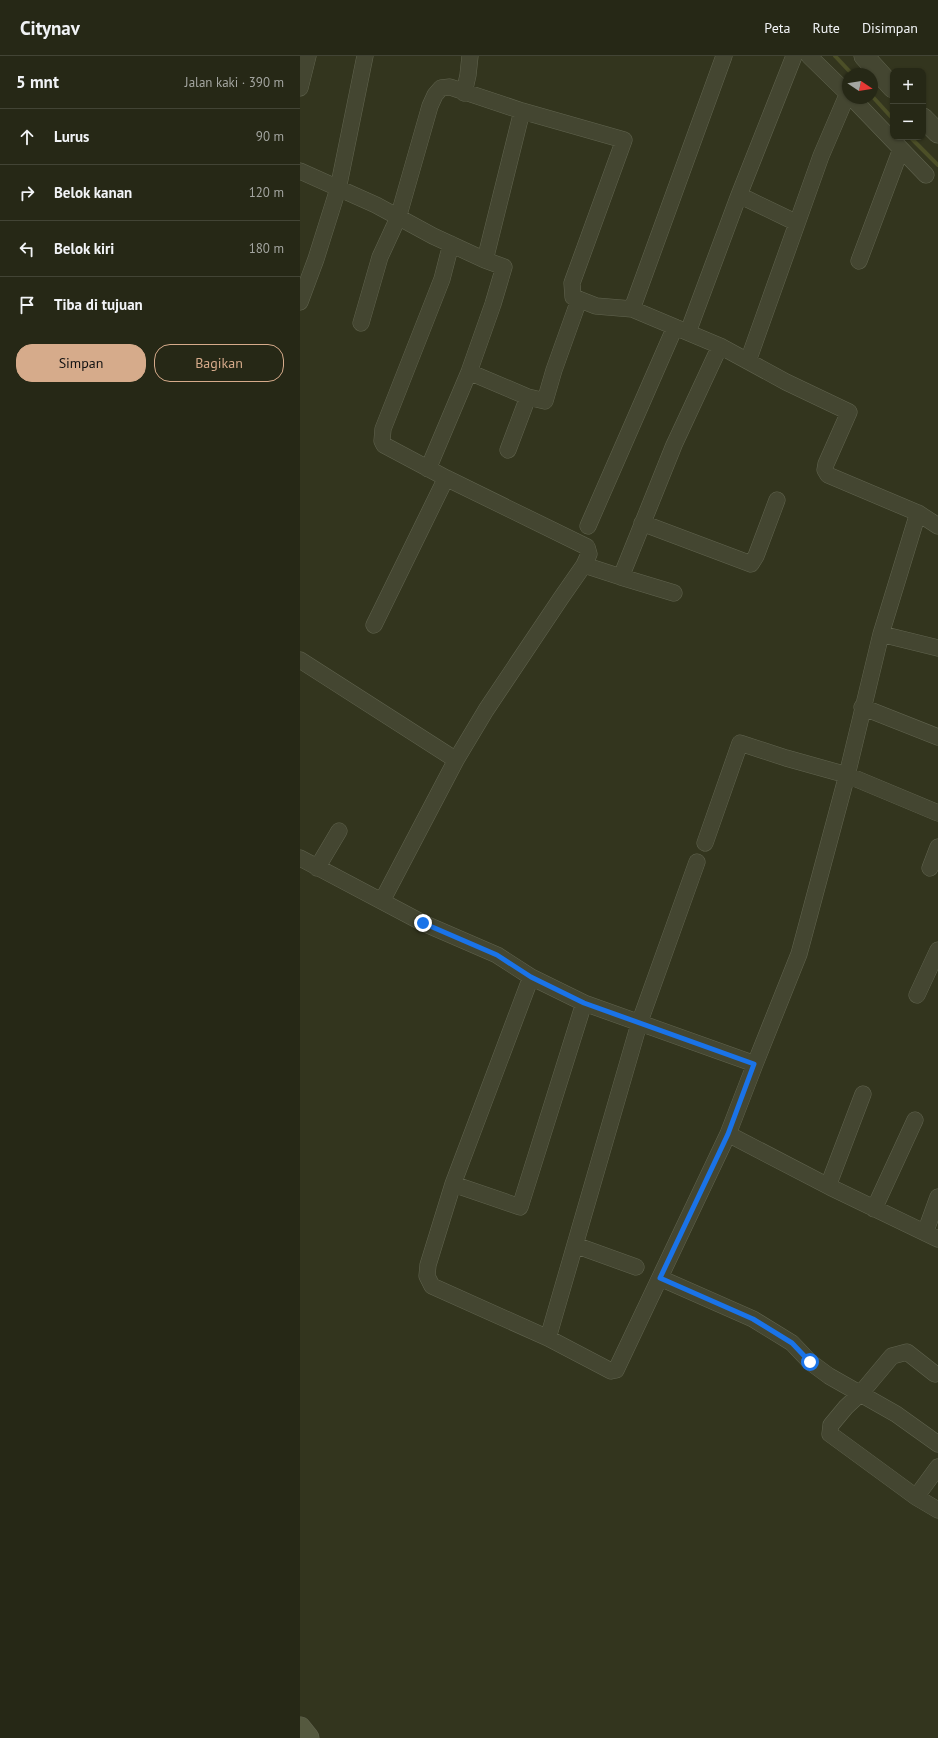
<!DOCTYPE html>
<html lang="id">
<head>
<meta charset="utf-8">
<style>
	:root { --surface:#262816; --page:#323423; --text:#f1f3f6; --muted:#a4a6a1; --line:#424435; --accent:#d6ab8b }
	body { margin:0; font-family:"PT Sans",sans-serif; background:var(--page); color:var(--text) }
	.controls { position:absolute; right:12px; top:12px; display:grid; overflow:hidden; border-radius:8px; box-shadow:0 1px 3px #0004 }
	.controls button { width:36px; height:36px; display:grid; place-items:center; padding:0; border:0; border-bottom:1px solid var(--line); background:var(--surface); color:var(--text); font:20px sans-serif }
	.compass { position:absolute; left:542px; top:12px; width:36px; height:36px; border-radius:50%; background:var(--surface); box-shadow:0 1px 3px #0004; rotate:102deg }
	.stop { position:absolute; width:12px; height:12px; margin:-9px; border:3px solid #1a73e8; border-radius:50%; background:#fff }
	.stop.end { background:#1a73e8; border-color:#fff; box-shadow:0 1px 4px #0008 }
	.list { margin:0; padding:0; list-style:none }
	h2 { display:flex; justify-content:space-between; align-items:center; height:52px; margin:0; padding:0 16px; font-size:17px }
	h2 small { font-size:13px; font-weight:400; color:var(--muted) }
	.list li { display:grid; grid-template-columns:26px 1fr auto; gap:12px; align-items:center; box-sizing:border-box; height:56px; padding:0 16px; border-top:1px solid var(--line) }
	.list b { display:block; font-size:15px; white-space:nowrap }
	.list em { font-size:13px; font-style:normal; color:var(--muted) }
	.actions { display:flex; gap:8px; padding:12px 16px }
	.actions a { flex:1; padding:9px 0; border:1px solid var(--accent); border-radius:16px; text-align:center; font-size:14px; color:var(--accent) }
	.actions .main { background:var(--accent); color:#111 }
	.icon { flex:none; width:22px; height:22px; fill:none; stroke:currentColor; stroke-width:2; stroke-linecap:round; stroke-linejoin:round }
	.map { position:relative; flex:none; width:638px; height:1682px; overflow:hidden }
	header { display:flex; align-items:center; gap:24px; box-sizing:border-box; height:56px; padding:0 20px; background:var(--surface); border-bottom:1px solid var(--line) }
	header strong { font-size:19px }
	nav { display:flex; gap:22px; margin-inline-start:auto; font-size:14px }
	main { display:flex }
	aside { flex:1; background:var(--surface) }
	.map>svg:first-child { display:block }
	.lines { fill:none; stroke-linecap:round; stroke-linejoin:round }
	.stream { stroke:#4c4f27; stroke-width:4 }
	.minor-casing { stroke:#61644f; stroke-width:17 }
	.tertiary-casing { stroke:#61644f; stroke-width:21 }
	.secondary-casing { stroke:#61644f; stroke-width:23 }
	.minor { stroke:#444631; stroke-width:16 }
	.tertiary { stroke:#444631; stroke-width:20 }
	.secondary { stroke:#55593f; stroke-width:22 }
	.route { stroke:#1a73e8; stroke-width:5 }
</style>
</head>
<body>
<header>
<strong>Citynav</strong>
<nav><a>Peta</a><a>Rute</a><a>Disimpan</a></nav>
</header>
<main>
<aside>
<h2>5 mnt<small>Jalan kaki · 390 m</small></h2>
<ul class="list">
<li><svg class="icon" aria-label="ahead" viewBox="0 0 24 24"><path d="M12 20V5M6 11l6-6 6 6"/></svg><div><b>Lurus</b></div><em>90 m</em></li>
<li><svg class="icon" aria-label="right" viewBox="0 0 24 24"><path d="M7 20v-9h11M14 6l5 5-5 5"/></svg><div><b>Belok kanan</b></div><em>120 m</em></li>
<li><svg class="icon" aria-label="left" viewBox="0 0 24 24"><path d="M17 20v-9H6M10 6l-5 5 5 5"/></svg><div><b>Belok kiri</b></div><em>180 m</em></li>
<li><svg class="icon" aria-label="arrive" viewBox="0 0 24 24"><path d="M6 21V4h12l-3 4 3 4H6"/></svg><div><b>Tiba di tujuan</b></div></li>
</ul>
<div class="actions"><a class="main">Simpan</a><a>Bagikan</a></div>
</aside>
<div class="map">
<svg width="638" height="1682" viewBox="0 0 638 1682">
	<rect width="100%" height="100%" fill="#33351e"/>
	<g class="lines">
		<!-- stream -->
		<path class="stream" d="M535,0l17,18
			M572,40l21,23
			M610,81l28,28"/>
		<!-- minor casing -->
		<g class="minor-casing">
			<path id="minor" d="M509,0l39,38
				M0,32l8,-32
				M164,37l4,-18 2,-19
				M552,42l74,77
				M0,115l76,34 57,31 52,24 19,7 -11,37 -24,68 -41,97
				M439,139l58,28
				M151,188l-9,35 -59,150 -1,12 2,4 62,33 141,69 2,7 -5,11 -23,33 -75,112 -30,50
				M185,204l37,-149
				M559,205l42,-112
				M0,246l16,-43 22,-70 27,-133
				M332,253l92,-253
				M61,267l19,-66 18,-39 32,-112 5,-11 6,-7 9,-1 72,24 102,29 -52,143 1,14 23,9 36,3 88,37 66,36 63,30 -23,52 -1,6 3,5 90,38 20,13
				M388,276l51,-137 55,-139
				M448,305l73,-205 27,-63
				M169,316l59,25 17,4 9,-31 25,-70
				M208,394l20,-53
				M342,467l109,41 5,-8 21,-56
				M288,470l87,-199
				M284,509l37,12 53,-132 46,-99
				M321,521l53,16
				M74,569l72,-147
				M581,578l57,14
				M0,604l156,100 -74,141
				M562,651l76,30
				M405,787l35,-100 46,15 61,17 91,38
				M0,802l123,65 74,32 34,22 53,26 171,61
				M17,812l22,-37
				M630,812l8,-21
				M231,921l-78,207 -25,81 -1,11 5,10 116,52 63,33 5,-1 112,-236 27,-70 44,-110 48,-179 34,-141 37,-121
				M617,939l21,-45
				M428,1078l102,53 108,52
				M153,1128l67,23 64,-204
				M528,1130l35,-92
				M574,1153l41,-89
				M625,1177l13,-36
				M275,1189l61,22
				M360,1222l93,41 39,24 18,19 19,14 67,38 42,30
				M248,1282l91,-314 58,-162
				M635,1318l-28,-22 -15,4 -31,37 -15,14 -15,18 -1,9 86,63 22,-30
				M616,1441l22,13"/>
		</g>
		<!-- tertiary casing -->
		<g class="tertiary-casing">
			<path id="tertiary" d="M564,0l29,32
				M623,62l15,15"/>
		</g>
		<!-- secondary casing -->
		<g class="secondary-casing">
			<path id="secondary" d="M0,1672l8,10"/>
		</g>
		<!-- minor -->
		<use href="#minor" class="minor"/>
		<!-- tertiary -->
		<use href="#tertiary" class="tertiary"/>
		<!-- secondary -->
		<use href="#secondary" class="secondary"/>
	</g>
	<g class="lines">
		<!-- route -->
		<path class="route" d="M123,867l74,32 34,22 53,26 170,61 -26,70 -68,144 93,41 39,24 18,19"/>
	</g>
</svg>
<div class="controls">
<button>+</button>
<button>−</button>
</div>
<svg class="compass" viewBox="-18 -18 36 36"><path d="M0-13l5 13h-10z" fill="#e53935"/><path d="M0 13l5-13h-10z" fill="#a4a6a1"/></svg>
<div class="stop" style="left:510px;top:1306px"></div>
<div class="stop end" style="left:123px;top:867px"></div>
</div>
</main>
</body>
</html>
